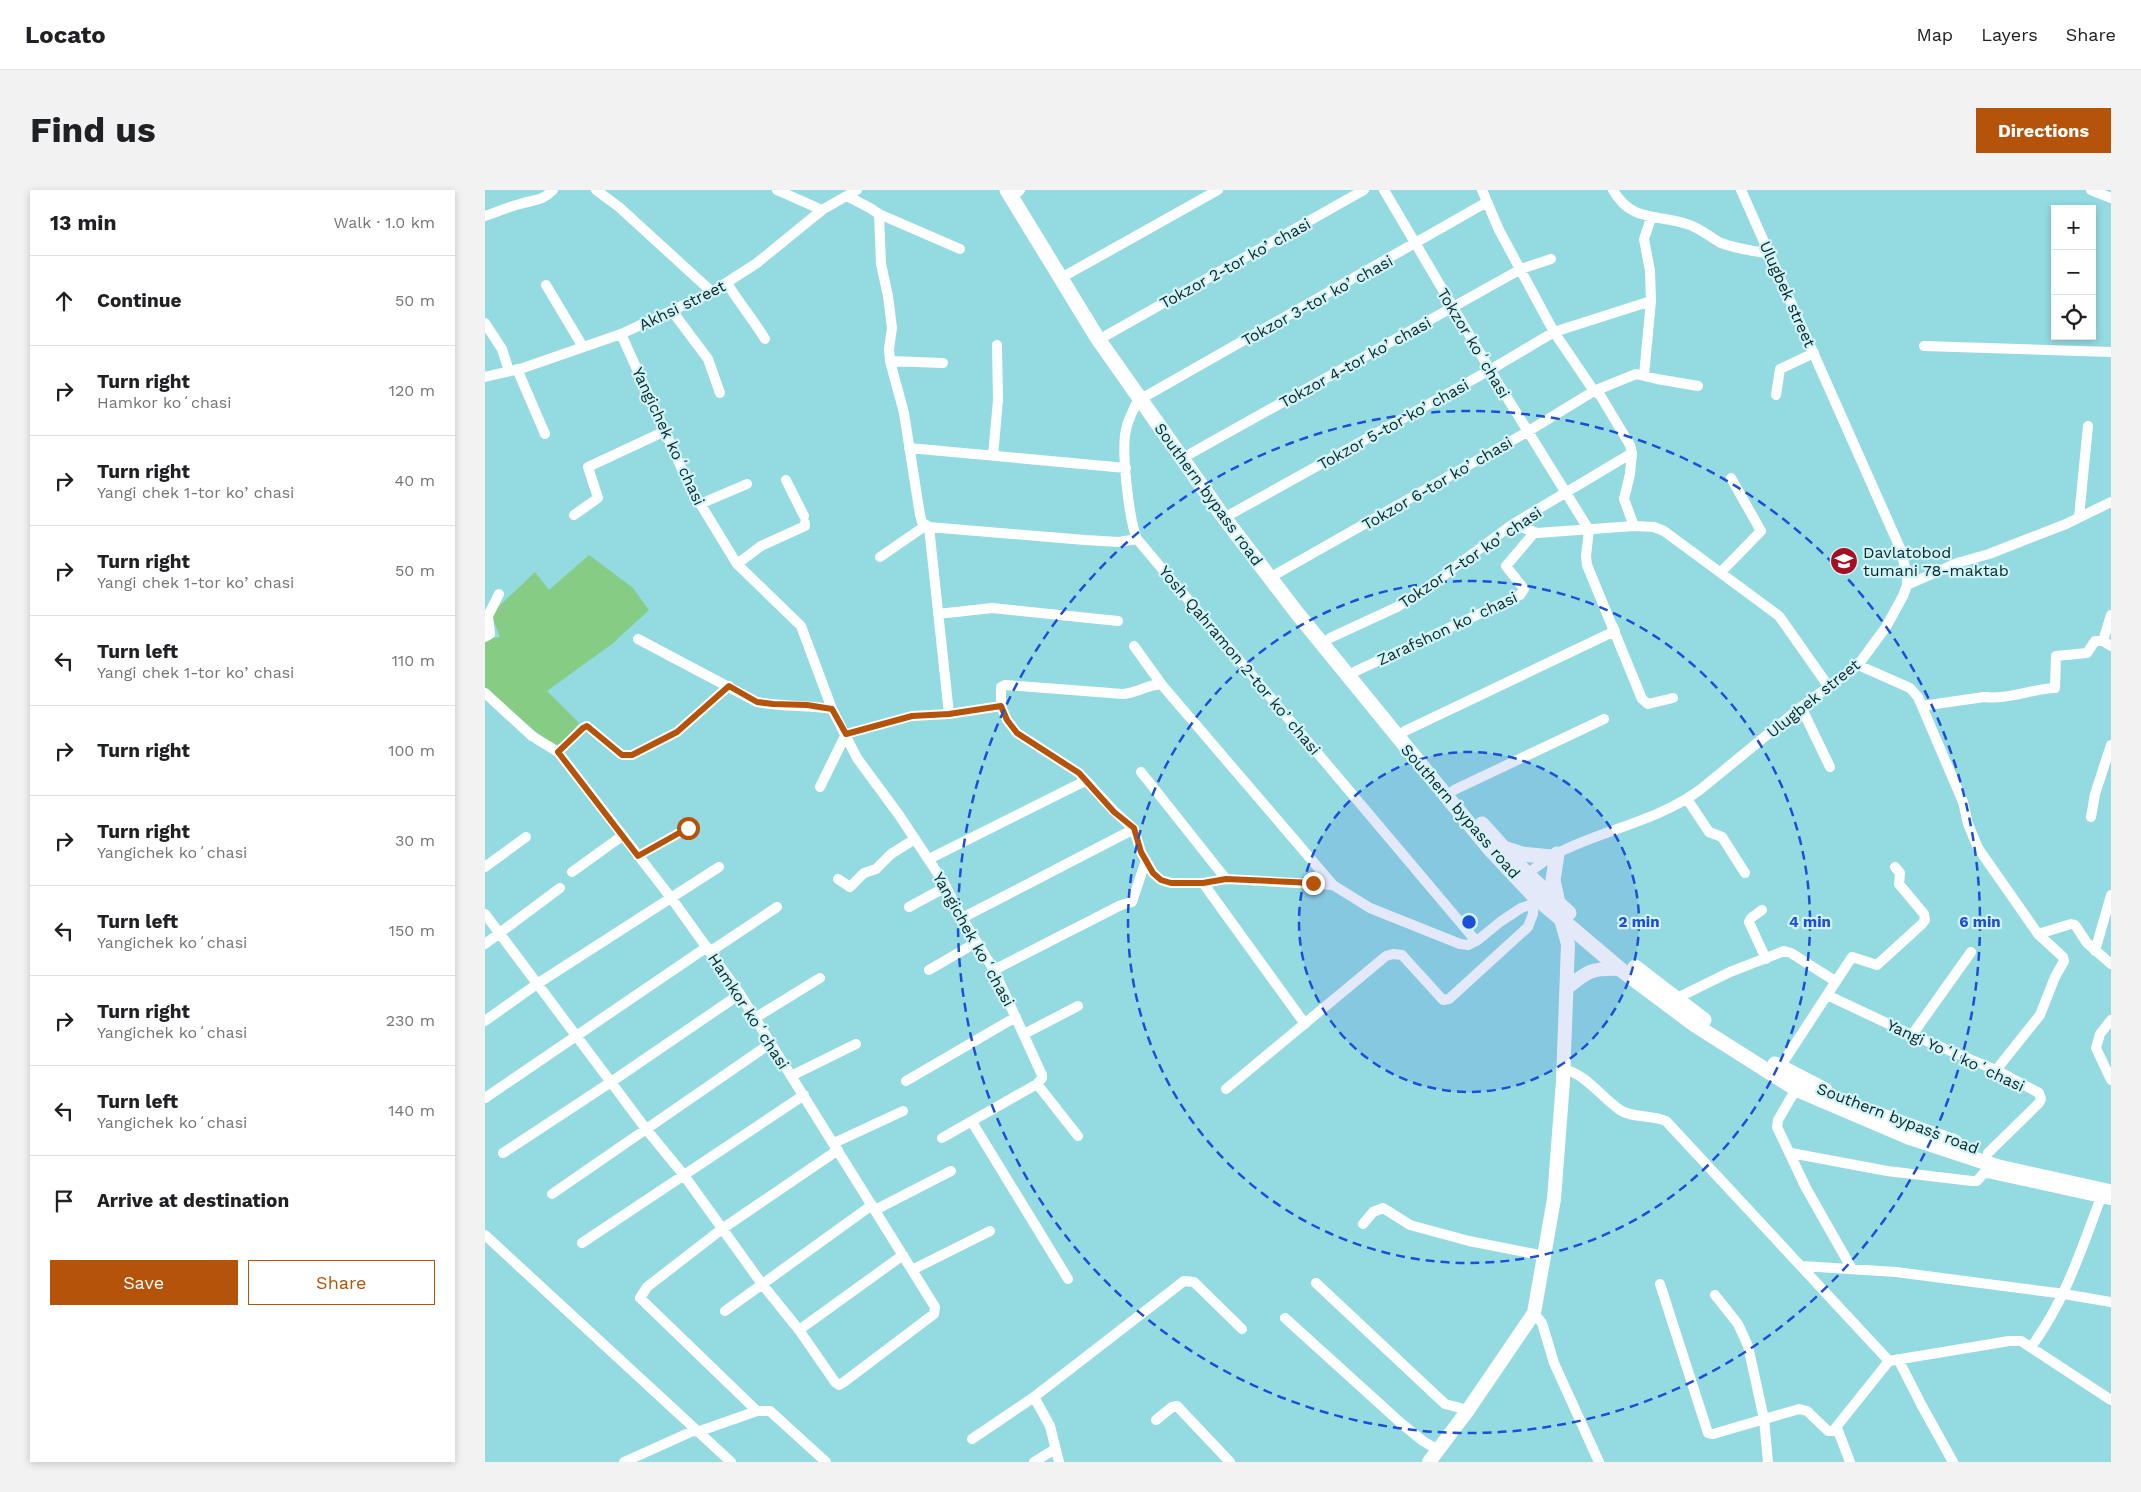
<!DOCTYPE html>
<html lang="en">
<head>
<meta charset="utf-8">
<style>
	:root { --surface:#fff; --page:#f2f2f2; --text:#202124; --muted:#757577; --line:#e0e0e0; --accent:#b45309 }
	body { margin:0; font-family:"Work Sans",sans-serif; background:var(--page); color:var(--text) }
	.controls { position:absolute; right:15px; top:15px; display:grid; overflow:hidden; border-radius:0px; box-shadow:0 2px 8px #0003 }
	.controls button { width:45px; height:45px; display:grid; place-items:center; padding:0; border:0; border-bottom:1px solid var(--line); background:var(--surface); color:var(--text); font:25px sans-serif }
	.stop { position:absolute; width:15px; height:15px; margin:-11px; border:4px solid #b45309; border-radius:50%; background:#fff }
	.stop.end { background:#b45309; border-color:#fff; box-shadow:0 1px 5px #0008 }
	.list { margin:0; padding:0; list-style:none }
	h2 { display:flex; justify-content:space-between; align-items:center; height:65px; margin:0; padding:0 20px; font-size:21px }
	h2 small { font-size:16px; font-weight:400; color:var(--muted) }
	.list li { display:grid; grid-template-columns:32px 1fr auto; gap:15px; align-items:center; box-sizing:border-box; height:90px; padding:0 20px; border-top:1px solid var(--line) }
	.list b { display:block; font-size:19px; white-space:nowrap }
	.list p { margin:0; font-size:16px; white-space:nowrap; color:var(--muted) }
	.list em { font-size:16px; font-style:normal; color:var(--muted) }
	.actions { display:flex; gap:10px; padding:15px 20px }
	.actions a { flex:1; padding:11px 0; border:1px solid var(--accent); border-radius:0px; text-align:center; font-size:18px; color:var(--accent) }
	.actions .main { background:var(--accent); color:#fff }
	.icon { flex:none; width:28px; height:28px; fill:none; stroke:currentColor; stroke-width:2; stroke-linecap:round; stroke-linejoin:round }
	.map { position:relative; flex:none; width:1626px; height:1272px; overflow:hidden; border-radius:0px }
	header { display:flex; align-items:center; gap:30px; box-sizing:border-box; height:70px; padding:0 25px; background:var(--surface); border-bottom:1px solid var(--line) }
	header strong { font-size:24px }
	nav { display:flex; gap:28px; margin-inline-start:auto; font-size:18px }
	.intro { display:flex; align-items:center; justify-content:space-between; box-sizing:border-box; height:120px; padding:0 30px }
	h1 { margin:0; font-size:35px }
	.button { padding:12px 22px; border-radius:0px; background:var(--accent); color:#fff; font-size:18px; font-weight:700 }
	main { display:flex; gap:30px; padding:0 30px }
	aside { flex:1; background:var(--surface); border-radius:0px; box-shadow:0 2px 8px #0003 }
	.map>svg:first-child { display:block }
	.green { fill:#86cc84 }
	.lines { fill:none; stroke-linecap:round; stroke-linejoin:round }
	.minor { stroke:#fff; stroke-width:10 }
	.major { stroke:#fff; stroke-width:14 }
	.highway { stroke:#fff; stroke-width:15 }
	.route { stroke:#b45309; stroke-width:6 }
	.ring { fill:none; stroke:#1d4ed8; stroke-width:2.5; stroke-dasharray:9 6 }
	.labels { text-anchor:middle; stroke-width:4.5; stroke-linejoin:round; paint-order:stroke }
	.street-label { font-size:16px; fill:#09272a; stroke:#d2f4f7 }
	.poi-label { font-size:16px; fill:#09272a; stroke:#d2f4f7; text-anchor:start }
	.centre { fill:#1d4ed8; stroke:#d2f4f7; stroke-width:2.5 }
	.ring-label { font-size:15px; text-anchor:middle; font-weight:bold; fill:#1d4ed8; stroke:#d2f4f7; stroke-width:4.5; stroke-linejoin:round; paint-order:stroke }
</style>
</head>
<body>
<header>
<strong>Locato</strong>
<nav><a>Map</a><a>Layers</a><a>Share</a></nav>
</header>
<div class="intro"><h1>Find us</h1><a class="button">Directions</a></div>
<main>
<aside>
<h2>13 min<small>Walk · 1.0 km</small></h2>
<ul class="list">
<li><svg class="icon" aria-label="ahead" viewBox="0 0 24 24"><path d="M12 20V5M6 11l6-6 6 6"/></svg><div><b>Continue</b></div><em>50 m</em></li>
<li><svg class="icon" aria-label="right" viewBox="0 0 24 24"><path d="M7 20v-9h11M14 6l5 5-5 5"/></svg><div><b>Turn right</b><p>Hamkor koʻchasi</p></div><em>120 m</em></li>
<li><svg class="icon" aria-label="right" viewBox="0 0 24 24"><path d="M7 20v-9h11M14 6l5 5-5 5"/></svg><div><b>Turn right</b><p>Yangi chek 1-tor koʼchasi</p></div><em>40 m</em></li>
<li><svg class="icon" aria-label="right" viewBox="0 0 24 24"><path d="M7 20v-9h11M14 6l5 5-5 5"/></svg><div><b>Turn right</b><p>Yangi chek 1-tor koʼchasi</p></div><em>50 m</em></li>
<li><svg class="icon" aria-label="left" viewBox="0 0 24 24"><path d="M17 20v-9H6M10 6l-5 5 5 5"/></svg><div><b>Turn left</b><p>Yangi chek 1-tor koʼchasi</p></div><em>110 m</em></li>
<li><svg class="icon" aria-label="right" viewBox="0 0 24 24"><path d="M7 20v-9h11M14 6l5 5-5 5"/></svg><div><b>Turn right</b></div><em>100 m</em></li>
<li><svg class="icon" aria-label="right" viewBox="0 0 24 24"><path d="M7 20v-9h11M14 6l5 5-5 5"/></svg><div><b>Turn right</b><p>Yangichek koʻchasi</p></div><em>30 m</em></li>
<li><svg class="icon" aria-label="left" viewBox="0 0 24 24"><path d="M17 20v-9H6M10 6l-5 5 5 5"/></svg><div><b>Turn left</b><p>Yangichek koʻchasi</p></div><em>150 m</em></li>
<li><svg class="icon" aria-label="right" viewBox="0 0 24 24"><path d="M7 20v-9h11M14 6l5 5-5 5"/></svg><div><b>Turn right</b><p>Yangichek koʻchasi</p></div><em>230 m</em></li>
<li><svg class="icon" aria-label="left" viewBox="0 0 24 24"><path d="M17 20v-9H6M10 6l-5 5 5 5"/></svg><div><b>Turn left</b><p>Yangichek koʻchasi</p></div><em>140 m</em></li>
<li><svg class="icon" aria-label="arrive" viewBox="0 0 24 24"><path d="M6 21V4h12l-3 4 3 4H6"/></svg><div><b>Arrive at destination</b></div></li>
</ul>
<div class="actions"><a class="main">Save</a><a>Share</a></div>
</aside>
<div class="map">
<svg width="1626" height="1272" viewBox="0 0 1626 1272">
	<rect width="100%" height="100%" fill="#94dae1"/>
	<!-- green -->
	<path class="green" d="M104,365l44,33 16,22 -37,34 -65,47 32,32 -18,21 -9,1 -67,-56v-50l15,-2 -9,-23 44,-42 14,18z"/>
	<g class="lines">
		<!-- minor -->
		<path class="minor" d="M111,0l23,17 93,85
			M292,0l45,20
			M899,0l106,180 99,160 -3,26 1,9 55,134 6,5 25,-6
			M997,0l17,40 55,102 40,59 6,4 30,50 2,8 -2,21 -6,25 10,27
			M1128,0c19,33 44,24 74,34 13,4 23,13 34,19 16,6 33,8 50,11
			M1606,0l20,8
			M533,2l2,-2
			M362,6l23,12 9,6 2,50 7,32 4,32 -3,21 1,12 14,52 16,102 2,7 7,5 20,187
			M394,24l81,35
			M0,26c12,-4 23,-9 35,-12 15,-5 21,-2 33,-14
			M583,84l150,-84
			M242,93c12,20 26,36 38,56
			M61,95l37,62
			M187,121l36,48 12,34
			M0,133l17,26 7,22
			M136,144l69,153 47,77 64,62 31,83 25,49 42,57 45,68 18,35 32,52 48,105v3l-5,6 -95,54
			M622,145l257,-145
			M1439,156l187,6
			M405,171l53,2
			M32,179l28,65
			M1159,185l7,-74 -1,-30 -6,-32 7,-21
			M0,187l38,-9 98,-34 91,-42 45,-29 65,-53 35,-20
			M1291,205l4,-26 34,-16
			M661,206l341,-194
			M424,258l217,20
			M703,265l333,-186 30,-10
			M508,266l5,-56 -1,-55
			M301,290l18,36
			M215,314l47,-20
			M746,324l259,-144 64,-38 97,-31
			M89,325l24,-17 -10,-31 75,-35
			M1594,327l9,-91
			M1028,334l24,9 97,-7 20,1 10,4 115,85 50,71
			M444,337l156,13 34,2 18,-3 339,402
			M652,349c-8,-19 -16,-89 -11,-109 2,-12 9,-22 13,-33
			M395,367l45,-31
			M252,374l24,-18 44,-20v-3
			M1236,382l40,-41 -30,-53
			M793,383l249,-141 67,-41 42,-17 21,5 41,7
			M1422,395l50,-22 32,-9 77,-30 45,-22
			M453,424l54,-6 126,13
			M1626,425l-8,26 8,5
			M0,447l5,-3 -2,-18 11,-22
			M845,448l67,-31 35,-23 81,-60 119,-71
			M153,449l119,63c25,5 50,3 75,7
			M649,456l28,39
			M1373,475l52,23 8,9 45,105 5,22 10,24 60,86 25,23 1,4 -9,16 -15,38 -44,55
			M871,481l164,-76 4,-6 -18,-23 28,-33 -4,-2
			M0,503l47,43 26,16 114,147 68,95 195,313 -1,7 -90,68 -5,3 -4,-3 -36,-52 -37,-46 -79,-110 -37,-45 -161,-215
			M1437,516l62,-9c23,3 47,-8 71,-9l1,-32 31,-3 8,-12h8
			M1316,517l29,60
			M920,541l210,-100 -3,-6
			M73,562l25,-24 4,-2 35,29h10l45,-23 52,-46
			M656,582l85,107
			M335,597l26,-53 66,-18 37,-2 52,-8
			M969,600l150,-71
			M1202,609l22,33 13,5 23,36
			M1606,627l4,-23 16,-49
			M153,666l50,-28
			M444,669l156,-78
			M0,677l41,-30
			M87,682l50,-36
			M1042,684c12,-9 25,-19 39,-25 45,-21 95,-30 135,-60l100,-82 57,-42 28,-38 17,-31 4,-11v-10l-7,-27 -159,-358
			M353,689l12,8 14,-14 12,-4 15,-15 24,-15
			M718,693l102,141
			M848,695l-171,-200c-12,-2 -24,8 -39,9l-118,-9 -4,2v19l6,14 10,13 62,40 35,38 20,18 7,23 12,21 8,7 10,3h32l23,-4 107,6 37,23 90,36 8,1 10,-5 22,-18 21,-14 12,-4
			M424,717l37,-20
			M1277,720l-11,8 -2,4 17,37
			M477,728l172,-89
			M1553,744l33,-10 4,1 12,18 24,21
			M0,754l75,-56
			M226,761l66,-44
			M1610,761l16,-56
			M444,780l48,-28
			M509,780l127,-65 11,-3 14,-42
			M1342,805l25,-38 25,8 45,-41 3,-4 -1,-6 -25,-30 1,-11 -5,-6
			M1192,808l53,-26 54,-21 7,2 44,28
			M270,828l65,-40
			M1626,830l-11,14 -4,14 15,32
			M0,831l52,-37 182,-117
			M539,844l54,-28
			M1427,845l59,-83
			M1295,877l47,-72 85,40 84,35 43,23 2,6 -2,4 -51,50
			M1079,879c23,6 37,28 56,41 12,8 32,5 46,11l223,240 120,-20h12l90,59
			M306,886l65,-32
			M421,891l110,-64
			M552,894l41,52
			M741,899l160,-133 7,-2 9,1 41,45 6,-1 79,-72 5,-13 1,-16
			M1311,899l-18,31 -1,7 29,61 46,81
			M0,908l222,-151
			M487,932l96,157
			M349,953l69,-32
			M18,963l108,-71 129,-88
			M1306,963l96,18 85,10h5l6,-7 5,-1 123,27
			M67,1004l219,-151
			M390,1020l76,-39
			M878,1034l10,-12 10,-4 27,17 59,16 76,15
			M0,1045l246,227
			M97,1053l222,-148
			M1317,1076l94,6 168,22 47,8
			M427,1080l78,-39
			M831,1093l129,121 23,6
			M1175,1094l48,149 5,1 86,-25 8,2 21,20h5l56,-70
			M1230,1105l23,29 10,22 16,73 4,43
			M240,1121l147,-106
			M1049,1123l8,10 12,40 45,99
			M800,1128l117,106 21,17 15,9
			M314,1140l104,-75
			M1546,1157c35,-47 51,-100 72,-155
			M1413,1169l24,47 31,56
			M549,1207l16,29 9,36
			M272,1221l-117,-113 7,-11 75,-58 116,-79
			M671,1230l16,-13 5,-1 53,56
			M1352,1238l13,34
			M487,1249l62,-42 150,-116 10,1 48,47
			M139,1272l69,-31 4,1 60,-21h13l56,51
			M549,1272l21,-13"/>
		<!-- major -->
		<path class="major" d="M1082,798c21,-17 24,-20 53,-19
			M944,1272l39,-52 66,-97 20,-114 9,-118 5,-137 -7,-25"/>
		<!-- highway -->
		<path class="highway" d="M522,0l91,149 124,176 75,98 164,201 28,34 45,48 86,73 75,56 101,64 115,49 88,29 112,25
			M997,634l45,50 42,39
			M1018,658l19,6 29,3
			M1072,664l-4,26 5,23
			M1150,777l69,53
			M1290,874l50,26
			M1395,925l75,27"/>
	</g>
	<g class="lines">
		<!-- route -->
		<path class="route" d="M203,638l-50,28 -80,-104 25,-24 4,-2 35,29h10l45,-23 52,-46 28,16 16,2 34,1 25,4 14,25 66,-18 37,-2 52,-8 6,14 10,13 62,40 35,39 20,16 7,24 12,21 8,7 10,3h32l23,-4 87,4"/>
	</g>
	<!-- distance rings -->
	<circle cx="984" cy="732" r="170" fill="#1d4ed8" fill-opacity=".12"/>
	<g class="ring">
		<circle cx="984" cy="732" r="170"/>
		<circle cx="984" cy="732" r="341"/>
		<circle cx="984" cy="732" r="511"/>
	</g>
	<!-- icons -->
	<defs>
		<g id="school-disc" transform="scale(1.4375)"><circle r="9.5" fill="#a60e21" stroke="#d2f4f7"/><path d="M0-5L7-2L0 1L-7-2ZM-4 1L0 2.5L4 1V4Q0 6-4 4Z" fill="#fff"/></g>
	</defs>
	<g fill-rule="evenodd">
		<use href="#school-disc" x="1359" y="371"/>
	</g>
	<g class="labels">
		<!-- street labels -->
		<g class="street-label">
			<text transform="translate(750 73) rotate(-29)" y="6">Tokzor 2-tor koʼchasi</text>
			<text transform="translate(1303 104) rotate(66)" y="6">Ulugbek street</text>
			<text transform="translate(832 110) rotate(-29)" y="6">Tokzor 3-tor koʼchasi</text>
			<text transform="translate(197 115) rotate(-26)" y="6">Akhsi street</text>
			<text transform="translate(989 153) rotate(59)" y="6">Tokzor koʻchasi</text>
			<text transform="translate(870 172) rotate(-29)" y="6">Tokzor 4-tor koʼchasi</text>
			<text transform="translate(908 234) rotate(-29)" y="6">Tokzor 5-tor koʼchasi</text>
			<text transform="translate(184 246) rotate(65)" y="6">Yangichek koʻchasi</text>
			<text transform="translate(952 293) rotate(-30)" y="6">Tokzor 6-tor koʼchasi</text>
			<text transform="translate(724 304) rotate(54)" y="6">Southern bypass road</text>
			<text transform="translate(985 367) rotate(-34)" y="6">Tokzor 7-tor koʼchasi</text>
			<text transform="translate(962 438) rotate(-25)" y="6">Zarafshon koʻchasi</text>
			<text transform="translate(755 470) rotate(50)" y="6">Yosh Qahramon 2-tor koʼchasi</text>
			<text transform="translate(1328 508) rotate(-39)" y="6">Ulugbek street</text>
			<text transform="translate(976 621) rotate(49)" y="6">Southern bypass road</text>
			<text transform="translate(489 749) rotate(61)" y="6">Yangichek koʻchasi</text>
			<text transform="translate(264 821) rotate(57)" y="6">Hamkor koʻchasi</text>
			<text transform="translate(1471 865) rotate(25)" y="6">Yangi Yoʻl koʻchasi</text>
			<text transform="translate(1413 928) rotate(21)" y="6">Southern bypass road</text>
		</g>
		<!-- poi labels -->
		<g class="poi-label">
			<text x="1378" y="368">Davlatobod<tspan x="1378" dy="18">tumani 78-maktab</tspan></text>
		</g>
	</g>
	<circle cx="984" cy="732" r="8" class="centre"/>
	<g class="ring-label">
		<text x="1154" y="737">2 min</text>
		<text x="1325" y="737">4 min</text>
		<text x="1495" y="737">6 min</text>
	</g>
</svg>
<div class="controls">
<button>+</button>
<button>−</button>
<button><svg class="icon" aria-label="locate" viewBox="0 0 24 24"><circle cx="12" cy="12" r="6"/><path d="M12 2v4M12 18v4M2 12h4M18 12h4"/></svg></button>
</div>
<div class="stop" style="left:203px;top:638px"></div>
<div class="stop end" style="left:828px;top:693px"></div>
</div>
</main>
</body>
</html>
